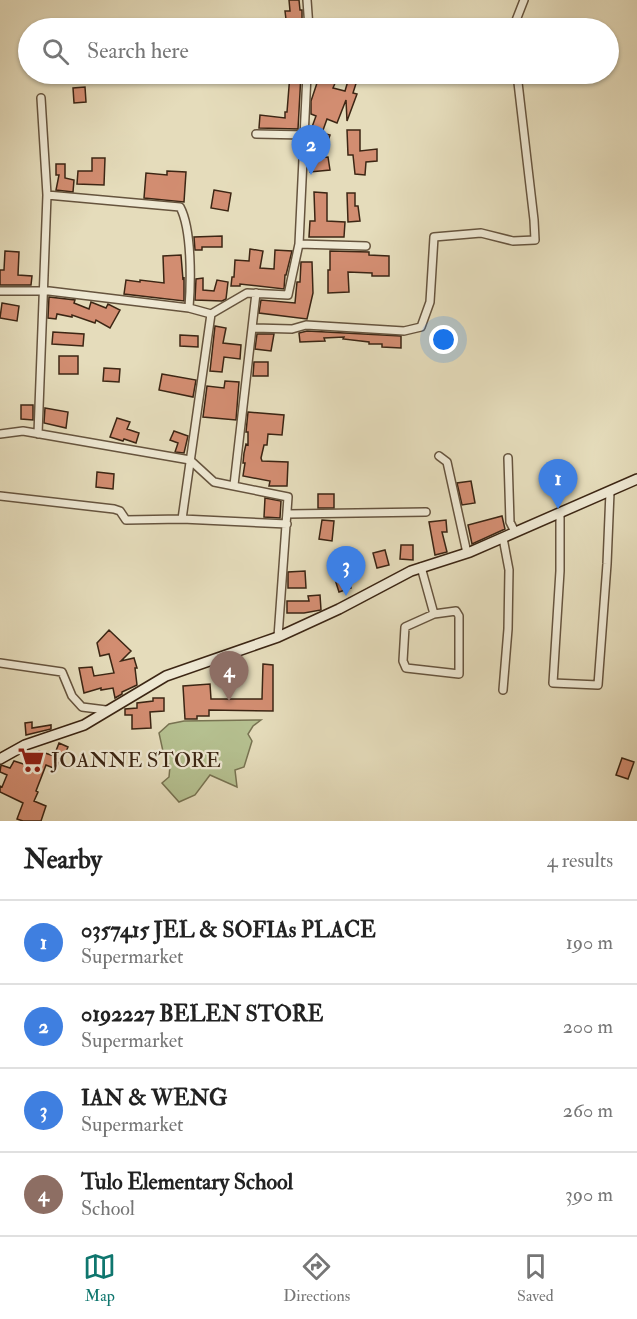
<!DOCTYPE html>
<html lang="en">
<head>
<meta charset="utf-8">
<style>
	:root { --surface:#fff; --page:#f6f6f6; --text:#222; --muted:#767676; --line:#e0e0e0; --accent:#0f766e }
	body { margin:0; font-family:"IM FELL Double Pica",serif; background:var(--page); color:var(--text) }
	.you { position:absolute; left:444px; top:340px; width:21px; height:21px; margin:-15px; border:4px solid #fff; border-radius:50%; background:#1a73e8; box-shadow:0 0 0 9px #1a73e833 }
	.badge { display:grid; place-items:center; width:39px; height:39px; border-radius:50%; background:var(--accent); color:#fff; font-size:20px; font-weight:700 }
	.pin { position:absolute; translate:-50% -50px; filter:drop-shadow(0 2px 3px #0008) }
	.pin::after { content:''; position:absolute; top:32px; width:21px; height:18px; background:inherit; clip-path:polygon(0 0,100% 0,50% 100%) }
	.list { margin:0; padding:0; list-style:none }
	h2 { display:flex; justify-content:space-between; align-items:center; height:78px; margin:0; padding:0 24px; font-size:26px }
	h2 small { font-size:20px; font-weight:400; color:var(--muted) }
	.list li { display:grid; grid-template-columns:39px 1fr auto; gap:18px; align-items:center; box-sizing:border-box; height:84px; padding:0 24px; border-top:2px solid var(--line) }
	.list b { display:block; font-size:22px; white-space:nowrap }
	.list p { margin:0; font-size:20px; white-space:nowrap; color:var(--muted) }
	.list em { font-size:20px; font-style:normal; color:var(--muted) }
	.icon { flex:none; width:33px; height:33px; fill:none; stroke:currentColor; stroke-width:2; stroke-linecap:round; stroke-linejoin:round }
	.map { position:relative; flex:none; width:637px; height:821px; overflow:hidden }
	.search { position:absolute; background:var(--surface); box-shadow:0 2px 4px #0004; left:18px; right:18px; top:18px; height:66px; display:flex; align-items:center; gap:15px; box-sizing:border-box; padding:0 21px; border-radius:33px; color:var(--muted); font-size:22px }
	.sheet { height:414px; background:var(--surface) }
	nav { display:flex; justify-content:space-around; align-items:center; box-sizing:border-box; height:84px; border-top:2px solid var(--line); background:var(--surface); font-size:16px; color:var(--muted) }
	nav a { display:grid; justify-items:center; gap:3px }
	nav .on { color:var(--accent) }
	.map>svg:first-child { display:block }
	.green { fill:#b5c090; stroke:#787352; stroke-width:1.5 }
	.building { fill:#d28d71; stroke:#3c2614; stroke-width:1.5 }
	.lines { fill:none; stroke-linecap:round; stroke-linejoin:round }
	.street-casing { stroke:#66543e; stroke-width:10 }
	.secondary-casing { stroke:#3c2614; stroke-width:12 }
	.street { stroke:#eee8d3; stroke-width:7 }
	.secondary { stroke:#eee8d3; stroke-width:9 }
	.labels { text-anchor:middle; stroke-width:4.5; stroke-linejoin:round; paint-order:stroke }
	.poi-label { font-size:21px; fill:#3c2614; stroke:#eee8d3; text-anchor:start }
</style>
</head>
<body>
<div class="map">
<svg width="637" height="821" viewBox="0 0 637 821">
	<rect width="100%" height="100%" fill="#e5dcbb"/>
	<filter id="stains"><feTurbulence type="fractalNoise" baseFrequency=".00333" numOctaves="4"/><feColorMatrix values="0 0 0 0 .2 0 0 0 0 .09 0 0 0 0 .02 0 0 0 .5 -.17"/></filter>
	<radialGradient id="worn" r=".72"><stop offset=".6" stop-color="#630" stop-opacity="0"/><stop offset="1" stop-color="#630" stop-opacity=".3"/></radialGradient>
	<!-- green -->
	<path class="green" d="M261,720l-8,6 -5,8 4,7 -8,26 -9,3 2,17 -27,-12 -15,20 -16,7 -17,-19 7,-6 1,-11 -6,-10 -5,-23 10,-9 15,-3z"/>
	<!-- building -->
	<path class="building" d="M289,0h10l1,10h2v18h-15l-2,-17h5z
		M290,74h11l-3,55 -39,-1 1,-13 25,3v-6h2z
		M320,74h9l-1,4 8,3 -3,7 12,3 5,-17h9l-6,19 4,1 -10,27 -1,-21 -9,23 -10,-4 -5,14 8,2 -3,9 -10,-2 2,16 9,-1 2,13 -20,2 -1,-28h3l3,-16 -3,-1 4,-11 -5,-2v-13z
		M85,87l1,15 -12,1 -1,-15z
		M347,130h13v21l17,-2v12l-11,1 -1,13 -10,-1 -2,-19h-5z
		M92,158h13l-1,27 -27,-1 1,-13h14z
		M56,164h9v14l9,2 -1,12 -17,-2 3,-15h-3z
		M167,171l19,1 -2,30 -40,-4 2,-25 21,2z
		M214,190l17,3 -3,18 -17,-3z
		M314,192l13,1v28l18,1 -1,15h-35l1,-16h5z
		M347,193h8v13h3l2,15 -12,1z
		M222,236v11h-20v3h-7l-1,-13z
		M250,249l13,2 -3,17 14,1 1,-19 17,1 -6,24h-1l-1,14 -44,-5v2h-9l1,-9h2l1,-17 14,1z
		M5,251l14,1 -1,23 14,1 -1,9h-31v-15h4z
		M330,251l39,1v3l20,1v20h-17v-3l-24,-1 1,20 -21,1v-23h2z
		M181,255l2,25 1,-3v24l-60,-7 2,-14 14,2v-2l24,3 -1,-27z
		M301,262h11l1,31 -6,26 -48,-6 2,-13 34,3 2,-21h3z
		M203,278v12l11,1 3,-11 11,2 -2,17 -4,2 -27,-1 1,-21z
		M49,297l26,3 -1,3 15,6 2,-7 15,6 2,-4 12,6 -10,18 -14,-8 -1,3 -23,-8v2l-15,-3 -1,5 -8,-1z
		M2,303l17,3 -2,15 -17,-3z
		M215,326l11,2 -3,15 18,2 -1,14 -16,-2 -2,15 -12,-1z
		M307,331l94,5v12l-19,-1v-3h-13v-2l-26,-3 1,-2 -20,1 1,3 -25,1 -1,-9z
		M53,332l31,2 -1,12 -31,-2z
		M257,334h17l-3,17 -16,-2z
		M180,335l18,1v11l-18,-1z
		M59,356h19v18h-19z
		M254,362h14v14h-15z
		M104,368l16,1 -1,13 -16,-1z
		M162,374l34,6 -3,17 -34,-7z
		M225,381l14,1 -3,38 -33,-3 4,-31 17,2z
		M21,405h12v15l-12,-1z
		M45,408l23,4 -2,16 -22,-5z
		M248,412l36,3 -2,20 -14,-1 -1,11h-3l-3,13 1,3 26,1 -1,24h-18l1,-5 -27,-5 2,-13h-2l1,-10 2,-9 2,1v-13h-2z
		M117,418l13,4 -3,7 12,4 -3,10 -12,-4 -1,2 -13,-4z
		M174,431l14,5 -4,17 -9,-1 3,-9 -8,-3z
		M97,472l17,2 -1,15 -17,-2z
		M471,481l4,22 -13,2 -5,-22z
		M318,494h16v14h-16z
		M265,498l16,3 -1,17 -16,-1z
		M502,516l3,13 -33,15 -4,-19z
		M322,520l12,1 -2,20 -13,-2z
		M446,520l1,12h-5l5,20 -12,3 -6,-33z
		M401,545h12v15l-13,-1z
		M385,550l4,15 -12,3 -4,-15z
		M345,569l6,19 -12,4 -6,-19z
		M305,571l1,17h-18v-16z
		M320,595l1,15 -17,3h-17v-12h22l-1,-5z
		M109,630l22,21 -10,10 13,-3 3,10h-2l2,17 -15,7v2l-7,4 -2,-10 -12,2v-2l-17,5 -5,-25 13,-1 2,9 20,-3 -5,-19 -9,2 -3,-13z
		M263,664l10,1v46l-64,-1v6h-12v3h-12l-2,-33 27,-2 1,15h51z
		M153,698h11v13l-14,1 1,16 -19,1v-14h-7v-6l12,-1v-5l16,-2z
		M32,722v6l19,-3v4l-25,6 -1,-12z
		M59,743l9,4 -4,10 -3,-1 -5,13 -10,-4 -10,26 2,1 -4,9 12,5 -5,15h-18l-6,-2 6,-16 -23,-11v-6l2,1 5,-12 -7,-3 1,-7 9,3 4,-7 19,6 6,-16 15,5z
		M622,758l12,4 -6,17 -12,-4z"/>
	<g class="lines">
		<!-- street casing -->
		<g class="street-casing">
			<path id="street" d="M307,0l2,28
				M513,28l11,-28
				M41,98l6,97
				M256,134l49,1
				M299,244l67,2
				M0,291h49l140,17 22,6
				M252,328l40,1 14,-4 98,6 17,-4 9,-25 4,-65 47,-4 32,8 22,-1 -1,-20 -17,-146
				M0,434l23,-3 167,29 24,22 74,15 -10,140
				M38,434l9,-239 133,12c12,22 11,75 9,101
				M439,456l8,6 20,91
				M508,458l2,64 5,10
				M234,485l22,-192
				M0,496l114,13 6,2 6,9 56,-1 105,5
				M560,513v58l-7,112 45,2 9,-121 3,-72
				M288,514l138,-2
				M182,519l29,-205 36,-21 41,2 11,-51 8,-170
				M421,567l13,47
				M456,611l3,5v58l-53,-6 -3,-7 2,-34 29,-13z
				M0,663l62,9 10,24 10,11 24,3
				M503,690l5,-61 1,-59 -6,-32"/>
		</g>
		<!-- secondary casing -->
		<g class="secondary-casing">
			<path id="secondary" d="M0,759l25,-14 59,-20 82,-49 112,-39 61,-28 72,-38 59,-19 167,-73"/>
		</g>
		<!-- street -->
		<use href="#street" class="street"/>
		<!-- secondary -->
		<use href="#secondary" class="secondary"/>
	</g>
	<!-- icons -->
	<defs>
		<g id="supermarket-bare" transform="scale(2.07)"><path d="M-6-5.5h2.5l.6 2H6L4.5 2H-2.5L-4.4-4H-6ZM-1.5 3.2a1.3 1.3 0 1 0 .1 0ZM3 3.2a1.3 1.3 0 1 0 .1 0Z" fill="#8f2418" stroke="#eee8d3" stroke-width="2.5" paint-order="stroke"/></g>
	</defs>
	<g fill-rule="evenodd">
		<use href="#supermarket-bare" x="31" y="760"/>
	</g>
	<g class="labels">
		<!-- poi labels -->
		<g class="poi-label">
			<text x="51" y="767">JOANNE STORE</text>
		</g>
	</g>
	<rect width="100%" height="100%" filter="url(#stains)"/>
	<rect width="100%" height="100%" fill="url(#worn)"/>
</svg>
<div class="you"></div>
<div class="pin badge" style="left:558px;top:509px;background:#3f7fe0">1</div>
<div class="pin badge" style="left:311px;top:175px;background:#3f7fe0">2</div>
<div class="pin badge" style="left:346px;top:596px;background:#3f7fe0">3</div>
<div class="pin badge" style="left:229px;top:701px;background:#8d6e63">4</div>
<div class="search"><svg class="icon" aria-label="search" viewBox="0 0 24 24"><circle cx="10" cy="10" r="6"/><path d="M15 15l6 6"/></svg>Search here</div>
</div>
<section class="sheet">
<h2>Nearby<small>4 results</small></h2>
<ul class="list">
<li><span class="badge" style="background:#3f7fe0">1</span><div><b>0357415 JEL &amp; SOFIAs PLACE</b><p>Supermarket</p></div><em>190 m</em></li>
<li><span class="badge" style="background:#3f7fe0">2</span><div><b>0192227 BELEN STORE</b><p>Supermarket</p></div><em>200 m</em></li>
<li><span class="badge" style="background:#3f7fe0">3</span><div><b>IAN &amp; WENG</b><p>Supermarket</p></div><em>260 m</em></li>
<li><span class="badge" style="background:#8d6e63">4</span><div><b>Tulo Elementary School</b><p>School</p></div><em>390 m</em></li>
</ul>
</section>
<nav>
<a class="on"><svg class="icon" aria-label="map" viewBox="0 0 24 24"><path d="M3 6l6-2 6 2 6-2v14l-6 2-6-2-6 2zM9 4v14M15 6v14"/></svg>Map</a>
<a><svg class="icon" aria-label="directions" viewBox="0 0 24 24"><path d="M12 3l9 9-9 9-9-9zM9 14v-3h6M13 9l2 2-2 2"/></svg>Directions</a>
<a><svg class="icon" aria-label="saved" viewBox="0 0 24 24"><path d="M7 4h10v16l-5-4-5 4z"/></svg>Saved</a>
</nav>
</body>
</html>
